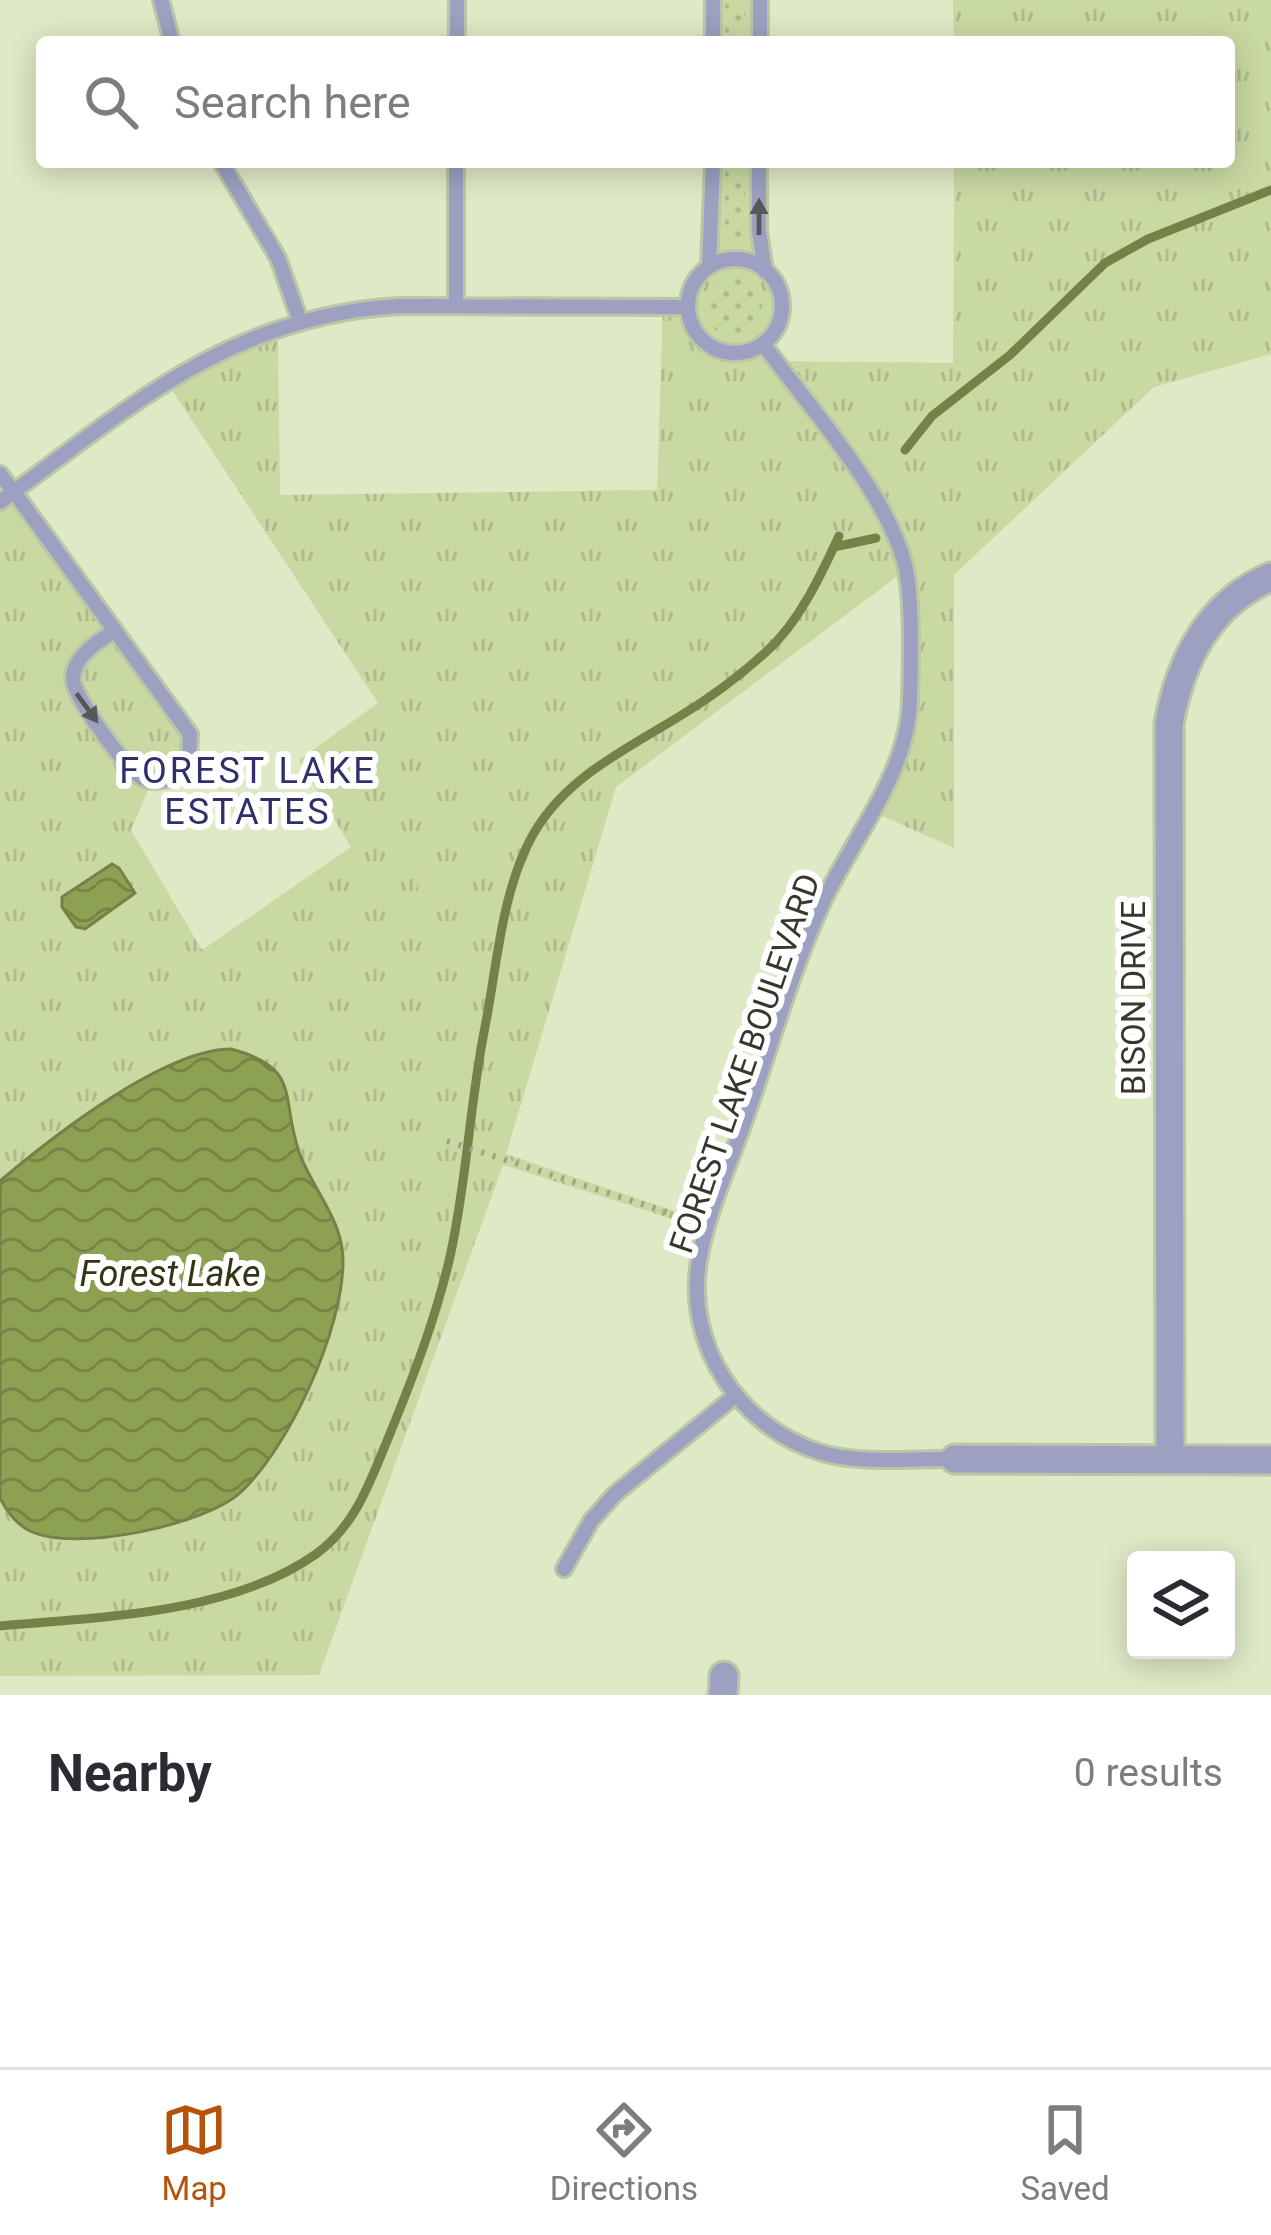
<!DOCTYPE html>
<html lang="en">
<head>
<meta charset="utf-8">
<style>
	:root { --surface:#fff; --page:#f2f2f3; --text:#2b2b33; --muted:#7c7c81; --line:#e1e1e2; --accent:#b45309 }
	body { margin:0; font-family:Roboto,sans-serif; background:var(--page); color:var(--text) }
	.controls { position:absolute; right:36px; bottom:36px; display:grid; overflow:hidden; border-radius:12px; box-shadow:0 6px 30px #0003 }
	.controls button { width:108px; height:108px; display:grid; place-items:center; padding:0; border:0; border-bottom:3px solid var(--line); background:var(--surface); color:var(--text); font:60px sans-serif }
	.list { margin:0; padding:0; list-style:none }
	h2 { display:flex; justify-content:space-between; align-items:center; height:156px; margin:0; padding:0 48px; font-size:51px }
	h2 small { font-size:39px; font-weight:400; color:var(--muted) }
	.icon { flex:none; width:66px; height:66px; fill:none; stroke:currentColor; stroke-width:2; stroke-linecap:round; stroke-linejoin:round }
	.map { position:relative; flex:none; width:1271px; height:1695px; overflow:hidden }
	.search { position:absolute; background:var(--surface); box-shadow:0 6px 30px #0003; left:36px; right:36px; top:36px; height:132px; display:flex; align-items:center; gap:30px; box-sizing:border-box; padding:0 42px; border-radius:12px; color:var(--muted); font-size:45px }
	.sheet { height:372px; background:var(--surface) }
	nav { display:flex; justify-content:space-around; align-items:center; box-sizing:border-box; height:168px; border-top:3px solid var(--line); background:var(--surface); font-size:33px; color:var(--muted) }
	nav a { display:grid; justify-items:center; gap:6px }
	nav .on { color:var(--accent) }
	.map>svg:first-child { display:block }
	.grass { fill:url(#grass-tufts) }
	.garden { fill:url(#garden-dots) }
	.pitch { fill:#c9d9a2 }
	.water { fill:url(#water-waves); stroke:#738247; stroke-width:3 }
	.lines { fill:none; stroke-linecap:round; stroke-linejoin:round }
	.stream { stroke:#738247; stroke-width:9 }
	.lane-casing { stroke:#bcc6a7; stroke-width:20 }
	.street-casing { stroke:#bcc6a7; stroke-width:33 }
	.path { stroke:#9ba389; stroke-width:6; stroke-dasharray:3 9; stroke-linecap:butt }
	.lane { stroke:#9ca0c1; stroke-width:14 }
	.street { stroke:#9ca0c1; stroke-width:27 }
	.oneway { fill:#545858 }
	.labels { text-anchor:middle; stroke-width:12; stroke-linejoin:round; paint-order:stroke }
	.street-label { font-size:33px; fill:#35392b; stroke:#fff }
	.neighbourhood-label { font-size:36px; letter-spacing:3px; fill:#2f306b; stroke:#fff }
	.water-label { font-size:36px; font-style:italic; fill:#2f3715; stroke:#fff }
</style>
</head>
<body>
<div class="map">
<svg width="1271" height="1695" viewBox="0 0 1271 1695">
	<defs>
		<pattern id="grass-tufts" width="24" height="20" patternUnits="userSpaceOnUse" patternTransform="scale(3)"><rect width="24" height="20" fill="#c9d9a2"/><path d="M3 7l-1-3M5 7V3M7 7l1-3M15 17l-1-3M17 17v-4M19 17l1-3" fill="none" stroke="#adbb8c"/></pattern>
		<pattern id="garden-dots" width="8" height="8" patternUnits="userSpaceOnUse" patternTransform="scale(3)"><rect width="8" height="8" fill="#c9d9a2"/><path d="M2 2h.1M6 6h.1" fill="none" stroke="#adbb8c" stroke-width="1.8" stroke-linecap="round"/></pattern>
		<pattern id="water-waves" width="16" height="10" patternUnits="userSpaceOnUse" patternTransform="scale(3)"><rect width="16" height="10" fill="#8da153"/><path d="M0 5q4-4 8 0t8 0" fill="none" stroke="#748445"/></pattern>
	</defs>
	<rect width="100%" height="100%" fill="#dee9c6"/>
	<!-- grass -->
	<path class="grass" d="M713,0h47v42h-47z
		M953,0h318v354l-117,33 -200,188v273l-83,-37 36,-81 -1,-160 -290,217 -110,367 204,69 -3,7 -204,-65 -184,510 -319,1v-1174l14,-10 176,242 -1,26 -37,21 -21,49 71,120 149,-103 -52,-87 79,-57 -212,-322 112,-53 2,167 377,-5 6,-183 25,-1 5,-21 16,-18 4,-105h46l6,109 13,17 3,21 -5,20 -13,15 13,17 177,2 1,-201h275v-120h-275z"/>
	<!-- garden -->
	<path class="garden" d="M725,0h19v42h-19z
		M725,162h19v74l-7,10 -9,-2 -3,-8z
		M704 307a29 29 0 1 1 58 0a29 29 0 1 1-58 0Z"/>
	<!-- pitch -->
	<path class="pitch" d="M419,874l33,2 -2,33 -33,-2z"/>
	<!-- water -->
	<path class="water" d="M112,864l7,4 16,25 -50,36 -9,-2 -14,-20v-10z
		M231,1049c71,19 49,47 68,103 13,37 44,67 44,109 0,68 -53,185 -102,231 -35,33 -167,61 -211,39 -14,-7 -23,-19 -30,-33v-317c51,-43 164,-132 231,-132z"/>
	<g class="lines">
		<!-- stream -->
		<path class="stream" d="M905,450l27,-34 78,-61 95,-92 43,-24 123,-49
			M834,547l42,-9
			M0,1626c99,-9 232,-12 316,-72 39,-28 53,-70 71,-113 25,-61 50,-125 64,-189 16,-74 19,-151 34,-225 12,-61 16,-129 44,-185 31,-62 94,-91 151,-126 30,-18 61,-41 87,-65 32,-29 54,-76 72,-115"/>
		<!-- lane casing -->
		<g class="lane-casing">
			<path id="lane" d="M161,0l11,42
				M713,0v42
				M457,42v-42
				M760,42v-42
				M221,162l57,96 22,63
				M759,162v69l6,40
				M688 306a47 47 0 1 1 94 0a47 47 0 1 1-94 0Z
				M709,267l4,-105
				M456,306v-144
				M763,344c45,61 124,149 142,221 8,33 6,100 5,136 -2,71 -56,136 -86,199 -32,68 -52,143 -77,214 -16,48 -40,97 -48,147 -14,84 40,165 120,191 41,13 93,6 136,7
				M0,474l14,18 176,242 -1,26 -19,19c-10,1 -19,4 -28,-1 -16,-9 -70,-83 -69,-100 1,-22 25,-37 42,-47
				M0,502c129,-95 232,-187 400,-196l288,1
				M564,1569l27,-48 24,-27 120,-98"/>
		</g>
		<!-- street casing -->
		<g class="street-casing">
			<path id="street" d="M955,1459l316,1
				M1170,1460l-1,-736c11,-63 40,-121 102,-147
				M723,1695l1,-19"/>
		</g>
		<!-- path -->
		<path class="path" d="M447,1141l235,76"/>
		<!-- lane -->
		<use href="#lane" class="lane"/>
		<!-- street -->
		<use href="#street" class="street"/>
	</g>
	<!-- one-way arrows -->
	<defs><path id="oneway-solid" d="M-6-.8H1V-3.2L6.5 0L1 3.2V.8H-6Z" transform="scale(3)"/></defs>
	<g class="oneway">
		<use href="#oneway-solid" transform="translate(759 217) rotate(-90)"/>
		<use href="#oneway-solid" transform="translate(87 708) rotate(54)"/>
	</g>
	<g class="labels">
		<!-- street labels -->
		<g class="street-label">
			<text transform="translate(1133 998) rotate(-90)" y="12">BISON DRIVE</text>
			<text transform="translate(744 1063) rotate(-71)" y="12">FOREST LAKE BOULEVARD</text>
		</g>
		<!-- neighbourhood labels -->
		<g class="neighbourhood-label">
			<text x="248" y="783">FOREST LAKE<tspan x="248" dy="41">ESTATES</tspan></text>
		</g>
		<!-- water labels -->
		<g class="water-label">
			<text x="170" y="1286">Forest Lake</text>
		</g>
	</g>
</svg>
<div class="controls">
<button><svg class="icon" aria-label="layers" viewBox="0 0 24 24"><path d="M12 4l9 5-9 5-9-5zM3 14l9 5 9-5"/></svg></button>
</div>
<div class="search"><svg class="icon" aria-label="search" viewBox="0 0 24 24"><circle cx="10" cy="10" r="6"/><path d="M15 15l6 6"/></svg>Search here</div>
</div>
<section class="sheet">
<h2>Nearby<small>0 results</small></h2>
<ul class="list">
</ul>
</section>
<nav>
<a class="on"><svg class="icon" aria-label="map" viewBox="0 0 24 24"><path d="M3 6l6-2 6 2 6-2v14l-6 2-6-2-6 2zM9 4v14M15 6v14"/></svg>Map</a>
<a><svg class="icon" aria-label="directions" viewBox="0 0 24 24"><path d="M12 3l9 9-9 9-9-9zM9 14v-3h6M13 9l2 2-2 2"/></svg>Directions</a>
<a><svg class="icon" aria-label="saved" viewBox="0 0 24 24"><path d="M7 4h10v16l-5-4-5 4z"/></svg>Saved</a>
</nav>
</body>
</html>
